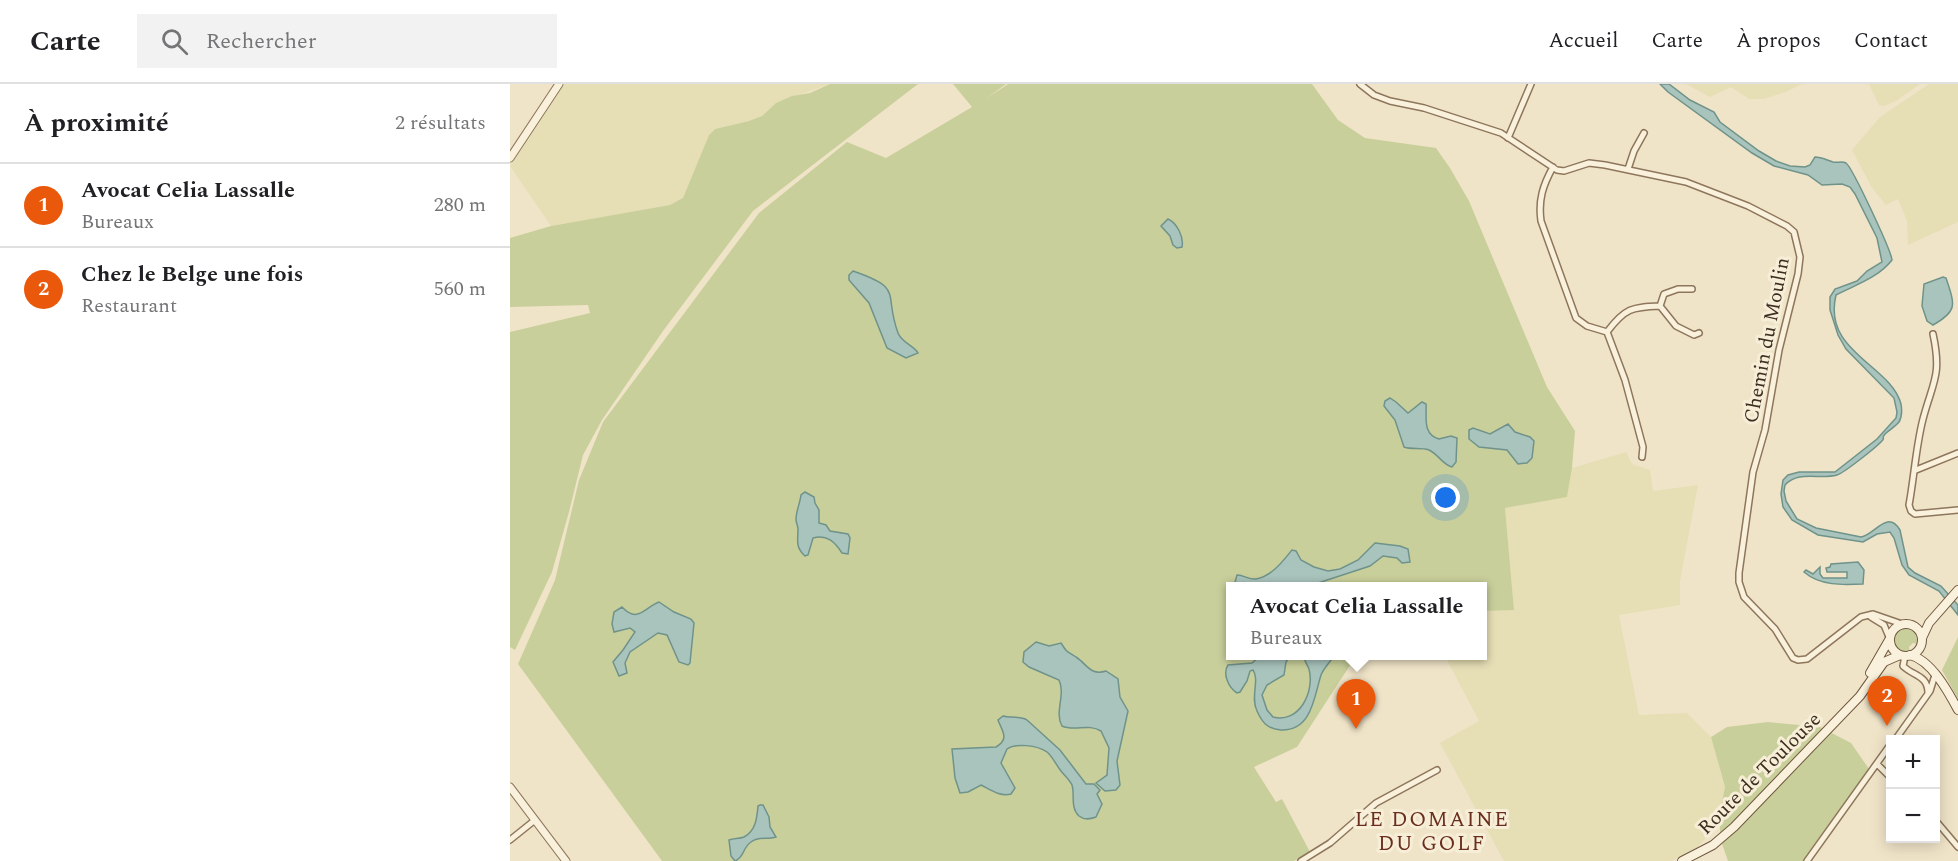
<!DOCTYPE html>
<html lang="fr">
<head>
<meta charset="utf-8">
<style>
	:root { --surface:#fff; --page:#f2f2f2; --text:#202124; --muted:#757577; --line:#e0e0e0; --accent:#ea580c }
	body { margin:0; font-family:Spectral,serif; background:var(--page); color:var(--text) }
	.controls { position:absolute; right:18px; bottom:18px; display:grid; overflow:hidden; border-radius:0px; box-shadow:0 3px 15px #0003 }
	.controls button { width:54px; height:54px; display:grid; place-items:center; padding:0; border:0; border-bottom:2px solid var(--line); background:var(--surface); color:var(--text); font:30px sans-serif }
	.you { position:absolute; left:936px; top:414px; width:21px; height:21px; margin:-15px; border:4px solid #fff; border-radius:50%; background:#1a73e8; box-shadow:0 0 0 9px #1a73e833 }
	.badge { display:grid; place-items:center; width:39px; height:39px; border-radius:50%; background:var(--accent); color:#fff; font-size:20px; font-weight:700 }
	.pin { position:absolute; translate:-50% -50px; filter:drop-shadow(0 2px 3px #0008) }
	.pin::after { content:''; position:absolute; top:32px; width:21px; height:18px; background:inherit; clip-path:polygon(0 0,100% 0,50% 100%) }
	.popup { position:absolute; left:716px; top:498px; width:261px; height:78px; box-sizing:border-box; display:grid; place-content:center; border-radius:0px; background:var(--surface); filter:drop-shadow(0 2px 4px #0005); font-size:20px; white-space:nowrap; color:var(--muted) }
	.popup b { font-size:22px; color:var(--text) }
	.popup::after { content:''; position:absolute; left:50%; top:100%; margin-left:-12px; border:12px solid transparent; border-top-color:var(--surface) }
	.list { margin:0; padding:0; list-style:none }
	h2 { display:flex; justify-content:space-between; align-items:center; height:78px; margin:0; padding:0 24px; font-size:26px }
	h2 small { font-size:20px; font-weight:400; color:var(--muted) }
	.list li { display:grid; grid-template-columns:39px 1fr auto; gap:18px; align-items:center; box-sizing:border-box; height:84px; padding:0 24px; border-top:2px solid var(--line) }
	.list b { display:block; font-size:22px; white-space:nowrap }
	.list p { margin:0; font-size:20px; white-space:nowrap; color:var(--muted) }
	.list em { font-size:20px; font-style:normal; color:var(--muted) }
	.icon { flex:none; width:33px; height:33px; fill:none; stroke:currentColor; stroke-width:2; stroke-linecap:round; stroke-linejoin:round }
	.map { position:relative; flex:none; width:1448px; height:777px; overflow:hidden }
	header { display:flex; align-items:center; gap:36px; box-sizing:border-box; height:84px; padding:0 30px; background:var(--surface); border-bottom:2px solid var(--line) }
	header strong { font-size:28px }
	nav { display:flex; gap:33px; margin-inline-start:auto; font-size:21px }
	.search { width:420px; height:54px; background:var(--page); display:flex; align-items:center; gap:15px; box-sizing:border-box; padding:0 21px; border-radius:0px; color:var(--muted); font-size:22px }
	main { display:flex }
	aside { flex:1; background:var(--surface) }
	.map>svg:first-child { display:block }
	.farmland { fill:#e6deb5 }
	.green { fill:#c9cf9b }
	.water { fill:#a9c4bc; stroke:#6f938a; stroke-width:1.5 }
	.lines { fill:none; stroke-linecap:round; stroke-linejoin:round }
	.minor-casing { stroke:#8d765c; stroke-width:8 }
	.tertiary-casing { stroke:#8d765c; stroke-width:9 }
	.secondary-casing { stroke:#6f573f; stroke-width:10 }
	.minor { stroke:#faf1dc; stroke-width:5 }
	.tertiary { stroke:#faf1dc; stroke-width:7 }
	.secondary { stroke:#faf1dc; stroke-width:8 }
	.labels { text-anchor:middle; stroke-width:6; stroke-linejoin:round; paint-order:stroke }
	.street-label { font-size:20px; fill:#3d2e20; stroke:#f7eed8 }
	.neighbourhood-label { font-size:21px; letter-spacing:1.5px; fill:#6b2e1e; stroke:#f7eed8 }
</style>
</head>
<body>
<header>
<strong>Carte</strong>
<div class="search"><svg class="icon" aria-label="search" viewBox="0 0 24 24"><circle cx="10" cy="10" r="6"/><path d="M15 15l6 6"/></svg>Rechercher</div>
<nav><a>Accueil</a><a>Carte</a><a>À propos</a><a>Contact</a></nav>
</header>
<main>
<aside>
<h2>À proximité<small>2 résultats</small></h2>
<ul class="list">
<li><span class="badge">1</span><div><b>Avocat Celia Lassalle</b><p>Bureaux</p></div><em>280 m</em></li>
<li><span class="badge">2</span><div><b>Chez le Belge une fois</b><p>Restaurant</p></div><em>560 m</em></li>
</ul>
</aside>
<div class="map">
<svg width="1448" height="777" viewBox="0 0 1448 777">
	<rect width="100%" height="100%" fill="#f0e4c8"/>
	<!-- farmland -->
	<path class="farmland" d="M54,0h266l-54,19 -14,13 -13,5 -34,8 -6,6 -26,64 -13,6 -119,21 -41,-60z
		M1176,0h116l-14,7 -24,8h-15l-18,-12 -21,10z
		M1359,0h51l-24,17 -12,5 -5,-1z
		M1419,0h29v138l-50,23 -1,-24 -9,-22 -12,6 -14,-17 -20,-38 28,-33z
		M1116,368l6,12 18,6 3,21 45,-6 -18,96v24l-61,10 20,100 48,-2 24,24 14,51 -5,24 -6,17 -20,22 -23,10h-167l-64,-118 39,-22 -34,-65h37v-45l32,-2 -9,-101 62,-11 5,-29z"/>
	<!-- green -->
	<path class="green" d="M320,0h88l-165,127 -90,120 -61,89 -19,35 -14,57 -17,60 -37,78 -5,-3v-315l80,-19 -2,-8 -78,2v-69l41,-12 119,-21 13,-7 26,-63 6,-6 34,-8 13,-5 14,-13 16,-7 18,-3z
		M443,0h53l-19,14 21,-14h304l26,36 27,18 71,10 14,20 19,33 78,186 28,44 -3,37 -5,29 -62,11 9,102 -32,1v-25h-252v70h126l-59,91 -43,20 22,35 6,-3 28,53 -16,9h-632l-144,-197 37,-84 24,-100 24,-58 156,-209 88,-71 39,16 86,-51z
		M1392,544l12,3 3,8v5l-4,-1 -4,4 1,5c-8,2 -13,-1 -17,-8l2,-12z
		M1448,553v62l-16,-29z
		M1258,638l52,5 31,16 18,26 -64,92h-77l-8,-23v-26l5,-25 -14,-50 16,-10z"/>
	<!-- water -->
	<path class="water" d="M1150,0h9l21,16 24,12 6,10 39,29 17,10 14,5 15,1 5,-2 5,-8c7,0 11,3 18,5 4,1 9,-1 13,1 6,4 45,87 46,97 -14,18 -37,25 -56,35 -14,57 55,70 65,109 1,6 1,13 -2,18 -4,5 -10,8 -14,12 -5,7 2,2 -4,8 -6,6 -37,31 -44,33 -18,5 -38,-5 -52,10l-1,6 2,10 11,18 19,9 45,9c14,-2 26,-28 39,-7l8,37 7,6 26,13 17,19v10l-19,-24 -30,-16 -7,-10 -8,-27 -4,-6 -13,2 -14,8 -45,-7 -26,-15 -9,-13 -2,-13 2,-14 5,-5 11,-3h36l42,-33 19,-21 1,-6 -3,-14 -48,-49 -8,-14 -8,-25v-13l5,-8 22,-8 10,-10 15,-9 -5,-24 -22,-44 -5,-7 -8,-3 -20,1 -14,-10 -34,-9 -22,-13 -84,-61z
		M658,135c9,4 16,18 14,28l-5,1 -4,-3 -3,-9 -9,-10z
		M343,187c52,18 30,21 45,62 4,10 15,12 20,20l-12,5 -19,-10 -18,-45 -20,-23v-5z
		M1433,193l3,1c9,27 12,33 -13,47l-6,-4 -5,-15 2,-22z
		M880,314l6,4 12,11 14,-11 4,2c1,13 -4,30 13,35l12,-3 6,2 -1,24 -4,5c-9,-2 -14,-13 -23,-17 -8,-3 -17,0 -25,-3l-9,-27 -11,-14 1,-5z
		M998,340l7,8 15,5 4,4 -2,17 -5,5 -9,1 -11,-14 -28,-3 -10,-8v-9l4,-2 17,6z
		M295,408l9,5 1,6 4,7v13l7,2 4,6 18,3 2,4 -2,16 -6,-1c-7,-11 -15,-19 -29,-15l-5,17 -3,1c-10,-9 -7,-16 -7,-27 0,-3 -2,-6 -2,-10 0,-7 4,-16 5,-24z
		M865,459l25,3 8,3 2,13 -8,1 -5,-5 -14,-2 -13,10 -61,20h-75l3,-11c7,0 12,5 19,4 16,-3 27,-18 36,-29l4,1 5,9 13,7 14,4 12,-2 18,-9z
		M1348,478l6,8 -1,14c-20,1 -43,2 -59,-12l2,-2 7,4 7,-7v7l3,4h24v-6h-20l-1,-4 4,-1 1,-3z
		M149,518l15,10 17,7 3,4 -4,40 -2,2 -9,-3 -12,-27 -9,-2 -28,19 -5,11 2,10 -8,3 -6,-14 10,-12 12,-18 -5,-4 -16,4 -2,-8 2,-12 8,-5c16,17 23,0 37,-5z
		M526,558l13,4 12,-3c7,11 5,7 15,14 11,7 14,19 30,14l12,8 2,18 8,14 -11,50 3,24 -4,5 -11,1 -9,-8 11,-8 2,-27 -8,-17c-13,-8 -26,1 -39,-5 -8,-14 4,-31 -3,-46l-30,-13 -6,-5 1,-10z
		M750,572l13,1 17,-1 -4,6 -2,13 -17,10 -5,10 5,15 6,7c26,7 42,-25 36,-48 -2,-5 -5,-8 -5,-13h30c-4,6 -11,13 -13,19 -7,22 -9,56 -40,55 -14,-1 -19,-8 -24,-19 -7,-14 3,-31 -4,-41l-3,1 -3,10 -7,11 -3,1c-8,-5 -15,-19 -9,-28l24,-2z
		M493,632c7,2 18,0 24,4l33,30 26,34h8l6,6 -3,4 5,10 -6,13c-5,2 -12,3 -17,-1 -9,-8 -4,-22 -7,-31 -3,-6 -7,-9 -11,-14 -5,-6 -8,-14 -14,-19 -10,-7 -31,-9 -40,-3l-6,14 14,25 -4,6c-11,3 -20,-4 -30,-9l-13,7 -8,1 -5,-15 -3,-29 44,-2c14,-8 6,-16 2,-27z
		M250,721h3l6,12 1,10 6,10c-9,3 -17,-1 -25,5 -9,6 -6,15 -16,19l-4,-5 -2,-16c5,-2 10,-1 15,-3 12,-6 13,-20 14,-31z"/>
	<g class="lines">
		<!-- minor casing -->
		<g class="minor-casing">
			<path id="minor" d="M850,0l14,11 16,6 34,7 77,25 56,37 7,1 25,-8 16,2 81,17 62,24 39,20 7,6 6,25 -2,17 -19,76 -14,80 -12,42 -14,101v9l5,15 31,32 18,29 5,2 9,-1 54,-42 12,-3 29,10
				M998,54l23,-54
				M1043,83c-10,18 -15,33 -12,54l35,97 11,8 20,6 18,48 18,67 -1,10
				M1118,85l6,-18 10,-18
				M1150,222l4,-12 14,-5h14
				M1097,248c18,-24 25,-25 53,-26l16,20 18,9 5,-2
				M1423,250c9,42 0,47 -10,85 -7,27 -9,59 -14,86l2,6 4,3 43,-4
				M1406,386l42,-17
				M1361,533l13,8 5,12
				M1395,572l-2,10c10,10 25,9 25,27
				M1385,656l35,-49 5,-16
				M1367,680l13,13
				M1426,737l22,26
				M0,756l25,-20
				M791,777l29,-18 46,-40 61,-33
				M1297,777l83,-116"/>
		</g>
		<!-- tertiary casing -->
		<g class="tertiary-casing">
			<path id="tertiary" d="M0,74l49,-74
				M0,703l56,74"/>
		</g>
		<!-- secondary casing -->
		<g class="secondary-casing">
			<path id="secondary" d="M1380 556a16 16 0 1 1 32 0a16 16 0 1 1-32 0Z
				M1412,554l7,-15 29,-33
				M1400,571c21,5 38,36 48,55
				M1360,589l19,-33
				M1172,777l31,-16 21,-18 126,-131 24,-34 16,-7"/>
		</g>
		<!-- minor -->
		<use href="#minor" class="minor"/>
		<!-- tertiary -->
		<use href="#tertiary" class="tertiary"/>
		<!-- secondary -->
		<use href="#secondary" class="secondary"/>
	</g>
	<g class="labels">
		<!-- street labels -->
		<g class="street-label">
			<text transform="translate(1256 256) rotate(-79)" y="7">Chemin du Moulin</text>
			<text transform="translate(1249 689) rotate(-45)" y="7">Route de Toulouse</text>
		</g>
		<!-- neighbourhood labels -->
		<g class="neighbourhood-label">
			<text x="922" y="742">LE DOMAINE<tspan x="922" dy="24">DU GOLF</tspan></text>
		</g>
	</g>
</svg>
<div class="controls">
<button>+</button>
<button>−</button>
</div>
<div class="you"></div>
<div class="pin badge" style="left:846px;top:645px">1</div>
<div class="popup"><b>Avocat Celia Lassalle</b>Bureaux</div>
<div class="pin badge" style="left:1377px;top:642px">2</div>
</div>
</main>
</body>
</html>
